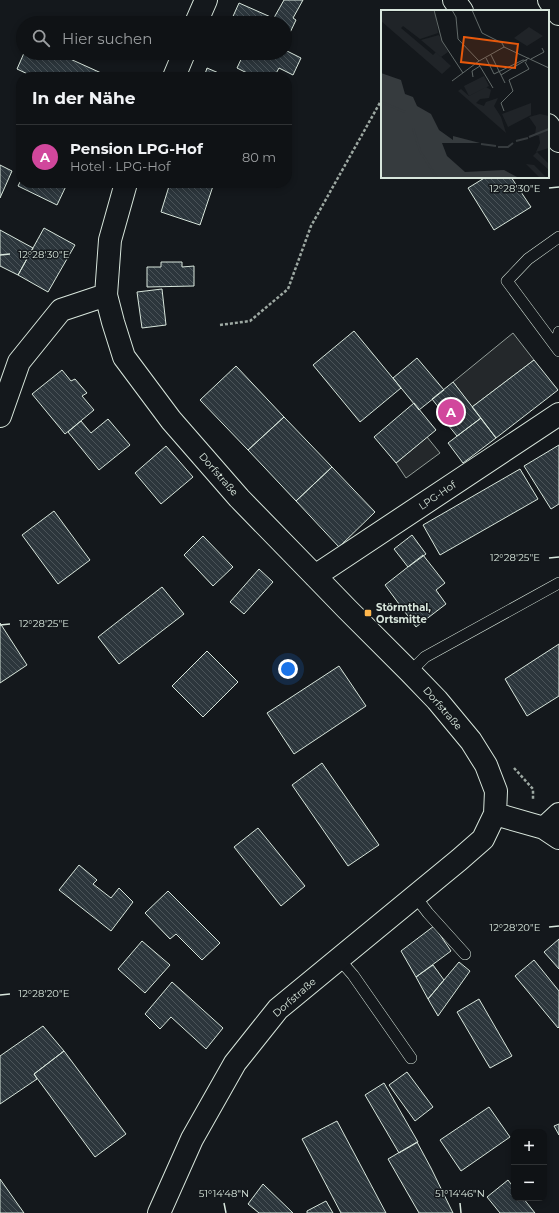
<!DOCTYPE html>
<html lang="de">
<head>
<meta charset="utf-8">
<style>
	:root { --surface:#0f1215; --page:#1d2022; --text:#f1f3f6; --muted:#9b9ea0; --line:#2f3234; --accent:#ea580c }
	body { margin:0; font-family:Montserrat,sans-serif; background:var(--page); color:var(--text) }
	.controls { position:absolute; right:12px; bottom:12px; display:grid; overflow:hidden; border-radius:8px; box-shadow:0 2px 6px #0003 }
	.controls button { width:36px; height:36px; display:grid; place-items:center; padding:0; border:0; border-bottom:1px solid var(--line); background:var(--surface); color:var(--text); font:20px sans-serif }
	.you { position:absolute; left:288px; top:669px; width:14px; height:14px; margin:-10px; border:3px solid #fff; border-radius:50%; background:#1a73e8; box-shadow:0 0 0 6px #1a73e833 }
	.badge { display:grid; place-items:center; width:26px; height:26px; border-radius:50%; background:var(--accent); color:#fff; font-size:13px; font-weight:700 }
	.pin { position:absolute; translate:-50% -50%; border:2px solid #fff; box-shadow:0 1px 4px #0006 }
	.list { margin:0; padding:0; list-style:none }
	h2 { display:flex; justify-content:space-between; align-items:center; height:52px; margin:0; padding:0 16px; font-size:17px }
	h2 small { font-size:13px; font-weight:400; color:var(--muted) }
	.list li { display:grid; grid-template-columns:26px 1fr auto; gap:12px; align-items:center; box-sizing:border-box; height:64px; padding:0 16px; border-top:1px solid var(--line) }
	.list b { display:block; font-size:15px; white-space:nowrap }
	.list p { margin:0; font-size:13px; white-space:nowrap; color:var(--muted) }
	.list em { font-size:13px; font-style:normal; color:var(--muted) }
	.icon { flex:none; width:22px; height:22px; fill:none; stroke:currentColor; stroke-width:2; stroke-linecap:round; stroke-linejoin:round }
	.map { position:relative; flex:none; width:559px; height:1213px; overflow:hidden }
	.search { position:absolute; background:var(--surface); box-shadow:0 2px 6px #0003; left:16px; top:16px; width:276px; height:44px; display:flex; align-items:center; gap:10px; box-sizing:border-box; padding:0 14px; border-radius:22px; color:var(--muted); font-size:15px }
	.panel { position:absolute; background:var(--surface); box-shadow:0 2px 6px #0003; left:16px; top:72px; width:276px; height:116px; border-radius:16px }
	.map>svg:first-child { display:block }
	.parking { fill:#24282b; stroke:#939e99 }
	.building { fill:url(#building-back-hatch); stroke:#d8e6dc }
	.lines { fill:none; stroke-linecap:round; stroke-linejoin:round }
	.lane-casing { stroke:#d8e6dc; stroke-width:12 }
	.street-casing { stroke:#d8e6dc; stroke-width:24 }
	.path { stroke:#9da8a2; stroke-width:2.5; stroke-dasharray:3 2; stroke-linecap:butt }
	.lane { stroke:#14181c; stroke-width:11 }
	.street { stroke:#14181c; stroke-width:22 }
	.ticks { fill:none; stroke:#d8e6dc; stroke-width:1.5 }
	.poi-dot { fill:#ffb74d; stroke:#14181c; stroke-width:1.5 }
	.labels { text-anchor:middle; stroke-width:3; stroke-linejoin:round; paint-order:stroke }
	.street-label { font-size:10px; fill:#d8e6dc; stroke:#14181c }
	.poi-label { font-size:10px; font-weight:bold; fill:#d8e6dc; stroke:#14181c; text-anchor:start }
	.inset-river { fill:none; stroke:#363b3e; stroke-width:2 }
	.inset-road { fill:none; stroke:#626a69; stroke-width:1 }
	.view { fill:#e8590c; fill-opacity:0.15; stroke:#e8590c; stroke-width:2 }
	.inset-edge { fill:none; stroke:#d8e6dc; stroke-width:2 }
	.ticks-label { font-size:10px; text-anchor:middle; fill:#d8e6dc; stroke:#14181c; stroke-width:3; stroke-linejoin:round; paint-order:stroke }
</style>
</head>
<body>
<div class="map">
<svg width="559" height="1213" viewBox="0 0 559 1213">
	<defs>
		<pattern id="building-back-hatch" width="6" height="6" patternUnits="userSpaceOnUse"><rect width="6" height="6" fill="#2c363c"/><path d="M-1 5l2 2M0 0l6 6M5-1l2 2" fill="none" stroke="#4a5358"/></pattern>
	</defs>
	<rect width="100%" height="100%" fill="#14181c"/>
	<!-- parking -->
	<path class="parking" d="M513,333l21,27 -62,47 -19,-25z
		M427,437l13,16 -34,25 -10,-15z"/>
	<!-- building -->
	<path class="building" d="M284,0h19l-10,18 3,2 -10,21 -1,-1v-17h-14z
		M239,3l34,15 -2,5h-41z
		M285,50l16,8 -8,17 -14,-7 -5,9h-19l-18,-9 7,-15h41z
		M24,53h33l53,24h-76l-17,-8z
		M207,68l21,9h-24z
		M0,165l12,6 -12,27z
		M486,177h25l20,30 -37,23 -26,-42z
		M21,180v3h43l3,1 -10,21 -39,-19z
		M170,183h34l9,3 -13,39 -39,-13z
		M44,228l31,17 -27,47 -30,-17z
		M0,230l33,18 -15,27 -18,-9z
		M161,262h21v5l12,-1v20l-47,1v-20h14z
		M162,289l4,36 -24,3 -5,-36z
		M354,331l47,57 -41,34 -47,-57z
		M417,358l27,32 -25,20 -26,-32z
		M534,360l24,30 -62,48 -24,-31z
		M236,366l48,51 -36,33 -48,-50z
		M62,370l9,11 4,-2 12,14 -5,3 12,14 -29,24 -33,-40z
		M453,382l28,36 -24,18 -9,-11 3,-2 -19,-24z
		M414,403l22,27 -40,33 -22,-26z
		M284,417l48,50 -36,34 -48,-51z
		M481,418l15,20 -33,25 -15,-20z
		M108,419l22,26 -31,25 -31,-38 13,-11 10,12z
		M559,445v59l-8,5 -27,-43z
		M166,446l27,31 -32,27 -26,-31z
		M332,467l43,45 -36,35 -43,-46z
		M520,469l18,30 -98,56 -17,-30z
		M54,511l36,49 -32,24 -36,-49z
		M412,535l14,19 -18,13 -14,-18z
		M203,536l30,31 -20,19 -29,-31z
		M423,555l22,28 -9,7 10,14 -30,23 -31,-42z
		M259,569l14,13 -29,32 -14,-12z
		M162,587l22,27 -65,50 -21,-27z
		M0,623l27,42 -27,18z
		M559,644v52l-32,20 -22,-37z
		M207,651l31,31 -35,35 -31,-31z
		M339,666l27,40 -72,48 -27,-41z
		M322,763l57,82 -31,21 -56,-81z
		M258,828l47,58 -24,20 -47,-59z
		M79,865l18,15 -4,4 18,14 8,-10 14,14 -22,29 -52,-41z
		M168,891l52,52 -18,17 -26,-26 -6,5 -25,-26z
		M434,926l17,25 -35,26 -15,-26z
		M559,939v30l-15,-17z
		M142,941l28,24 -25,28 -27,-24z
		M534,960l25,31v36l-1,1 -43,-52z
		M459,962l11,9 -32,45 -10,-17z
		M433,965l11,15 -16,19 -12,-22z
		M172,982l51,46 -17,21 -35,-32 -11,12 -15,-15z
		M479,999l33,57 -22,12 -33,-56z
		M43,1026l21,25 -30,23 3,5 -37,25v-48z
		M64,1051l62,83 -31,23 -61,-83z
		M407,1072l26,35 -18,14 -26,-36z
		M384,1083l34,59 -19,11 -34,-58z
		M489,1107l21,30 -49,34 -21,-31z
		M337,1121l49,92h-45l-39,-74z
		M559,1124v11l-5,-9z
		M417,1142l14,26 22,45h-34l-31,-54z
		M0,1179l24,34h-24z
		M508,1180l6,8v10h9l12,15h-35l-13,-16z
		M263,1184l30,29h-34l-11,-9z
		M326,1201l7,12h-26v-2z"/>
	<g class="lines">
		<!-- lane casing -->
		<g class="lane-casing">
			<path id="lane" d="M559,237l-31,22 -21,22 52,70
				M556,345l3,-13
				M410,672l15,-15 134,-74
				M415,896l13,17 37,41
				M339,959l14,16 58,83"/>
		</g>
		<!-- street casing -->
		<g class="street-casing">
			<path id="street" d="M454,0l8,11
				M549,0l10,14
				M196,23l10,-23
				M174,77l10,-24
				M548,125l11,16
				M126,183l-16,57 -4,55 7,27 11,35 47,63 68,78 76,78 32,33 63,63 27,28 34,41 15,24 10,26 -1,23 -12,25 -24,21 -181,149 -43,54 -43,76 -33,74
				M0,416l19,-54 42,-52 45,-15
				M315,576l244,-162
				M495,814l49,14 15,10
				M544,828l15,-14"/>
		</g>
		<!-- path -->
		<path class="path" d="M220,325l30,-4 38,-32 23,-63 71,-127
			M514,768l19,21v11"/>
		<!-- lane -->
		<use href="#lane" class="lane"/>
		<!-- street -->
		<use href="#street" class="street"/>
	</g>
	<!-- ticks -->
	<path class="ticks" d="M549,188l10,-1M0,255l10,-1M549,558l10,-1M0,625l10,-1M549,927l10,-1M0,995l10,-1M224,1203l2,10M460,1203l1,10"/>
	<!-- markers -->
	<rect class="poi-dot" x="364" y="609" width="8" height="8" rx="2"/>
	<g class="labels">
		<!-- street labels -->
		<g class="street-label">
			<text transform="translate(219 474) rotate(49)" y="4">Dorfstraße</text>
			<text transform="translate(437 495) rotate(-34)" y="4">LPG-Hof</text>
			<text transform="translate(443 708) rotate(49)" y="4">Dorfstraße</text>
			<text transform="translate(294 997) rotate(-41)" y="4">Dorfstraße</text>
		</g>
		<!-- poi labels -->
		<g class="poi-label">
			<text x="376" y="611">Störmthal,<tspan x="376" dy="12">Ortsmitte</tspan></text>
		</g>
	</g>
	<!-- overview -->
	<g transform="translate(381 10)">
		<rect width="168" height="168" fill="#14181c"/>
		<path d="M103,66l5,10 -20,10 -5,-10zM150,93v12l-23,12 -6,-13z" fill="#202428"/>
		<path d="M0,0l8,2 44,-1 3,4 2,18 -18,6 -17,-13 -2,2 32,27 3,-3 15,14 -9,8 -61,-53zM105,77l5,3 -2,8 -9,1 -4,4 8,3 2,-4 12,-4 -4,8 7,11 5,16 -48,-42 3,-2 8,7zM159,104l9,2v32l-13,4 4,-9 -1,-7 -4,-1 1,-8 -7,-10zM156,142l12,12v6l-16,-14zM145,154l8,1 13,13h-7z" fill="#202428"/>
		<path d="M148,17l14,9 -16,10 -13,-8zM58,25l9,17 -7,5 -20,-17z" fill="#202428"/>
		<path d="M0,63l20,7 4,14 8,3 4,9 14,8 8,16 14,10v-4l27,7h-38l5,13 18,16 39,-2 15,8h-138z" fill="#363b3e"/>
		<path class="inset-river" d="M0,92l24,10h8v16l7,23 17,27M148,127l20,-8M135,131l12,-3M100,134l15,2M117,137h10l5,-4"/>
		<path class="inset-road" d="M53,0l8,31 21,32M71,0l4,7 2,22 21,22 25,-14 45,21M91,0l10,23 20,10 2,4M110,45l14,28M105,48l8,16 29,-14 4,1M150,49l13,-7 -2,-4M97,53l15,25M120,65l28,-17M92,67l-1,-6 8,-5M71,71l27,-20M123,101l-3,-8 12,-12 -4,-11 20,-11 -4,-7"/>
		<path class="view" d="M83,27l54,7 -3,24 -54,-6z"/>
		<rect width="168" height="168" class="inset-edge"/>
	</g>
	<g class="ticks-label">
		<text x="515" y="192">12°28'30"E</text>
		<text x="44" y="258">12°28'30"E</text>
		<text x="515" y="561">12°28'25"E</text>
		<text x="44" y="627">12°28'25"E</text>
		<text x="515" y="931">12°28'20"E</text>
		<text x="44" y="997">12°28'20"E</text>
		<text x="224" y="1197">51°14'48"N</text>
		<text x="460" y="1197">51°14'46"N</text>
	</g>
</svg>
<div class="controls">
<button>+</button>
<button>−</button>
</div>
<div class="you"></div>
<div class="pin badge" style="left:451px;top:412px;background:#d1479c">A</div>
<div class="search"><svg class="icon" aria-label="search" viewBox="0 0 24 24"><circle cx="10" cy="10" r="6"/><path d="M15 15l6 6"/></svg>Hier suchen</div>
<section class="panel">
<h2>In der Nähe<small></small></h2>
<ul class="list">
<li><span class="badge" style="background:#d1479c">A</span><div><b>Pension LPG-Hof</b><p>Hotel · LPG-Hof</p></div><em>80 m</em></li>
</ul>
</section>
</div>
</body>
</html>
